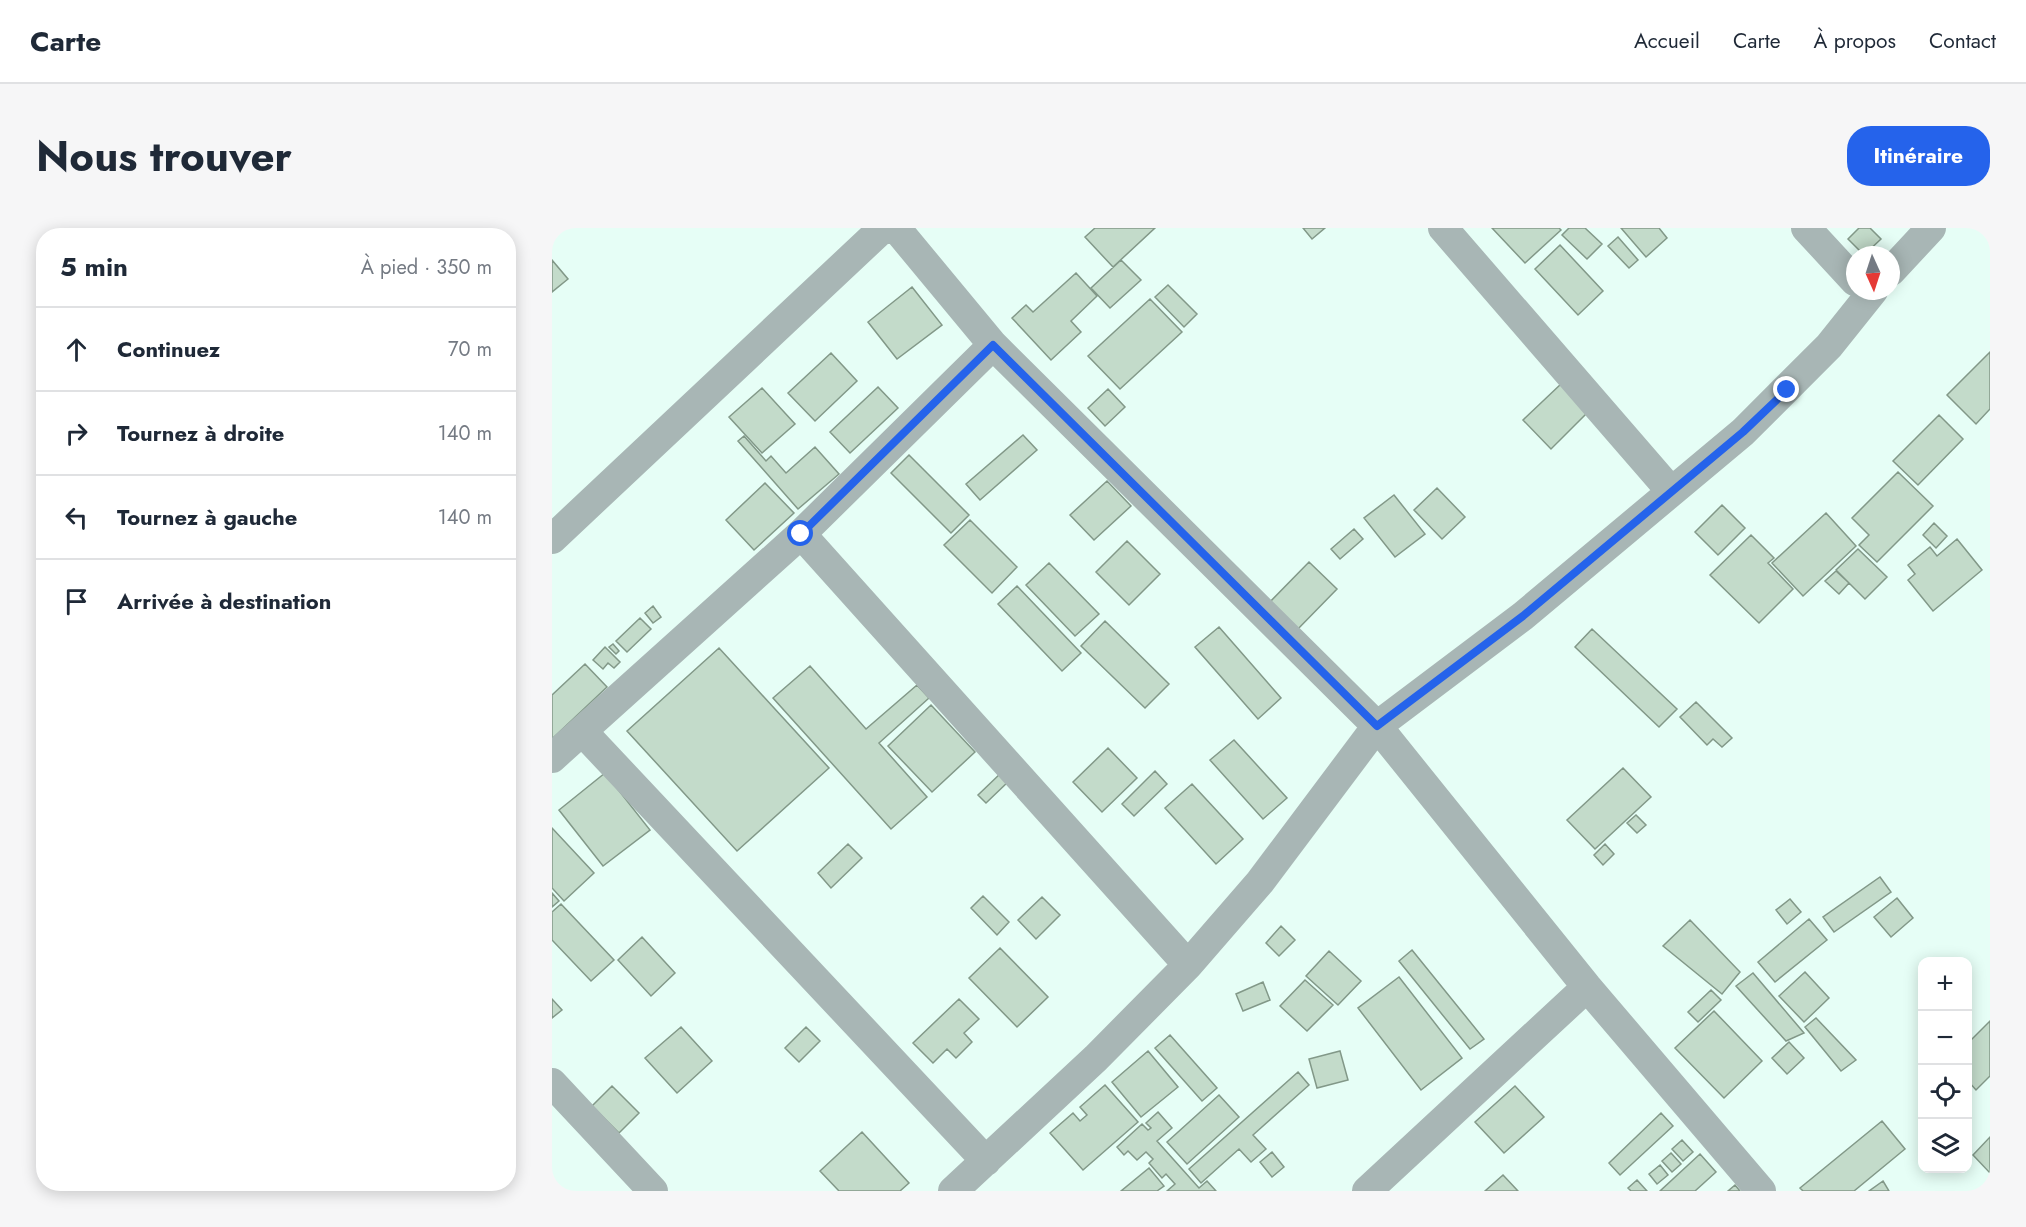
<!DOCTYPE html>
<html lang="fr">
<head>
<meta charset="utf-8">
<style>
	:root { --surface:#fff; --page:#f6f6f7; --text:#1f2937; --muted:#747a83; --line:#e0e1e3; --accent:#2563eb }
	body { margin:0; font-family:Jost,sans-serif; background:var(--page); color:var(--text) }
	.controls { position:absolute; right:18px; bottom:18px; display:grid; overflow:hidden; border-radius:12px; box-shadow:0 3px 15px #0003 }
	.controls button { width:54px; height:54px; display:grid; place-items:center; padding:0; border:0; border-bottom:2px solid var(--line); background:var(--surface); color:var(--text); font:30px sans-serif }
	.compass { position:absolute; left:1294px; top:18px; width:54px; height:54px; border-radius:50%; background:var(--surface); box-shadow:0 3px 15px #0003; rotate:177deg }
	.stop { position:absolute; width:18px; height:18px; margin:-14px; border:4px solid #2563eb; border-radius:50%; background:#fff }
	.stop.end { background:#2563eb; border-color:#fff; box-shadow:0 2px 6px #0008 }
	.list { margin:0; padding:0; list-style:none }
	h2 { display:flex; justify-content:space-between; align-items:center; height:78px; margin:0; padding:0 24px; font-size:26px }
	h2 small { font-size:20px; font-weight:400; color:var(--muted) }
	.list li { display:grid; grid-template-columns:39px 1fr auto; gap:18px; align-items:center; box-sizing:border-box; height:84px; padding:0 24px; border-top:2px solid var(--line) }
	.list b { display:block; font-size:22px; white-space:nowrap }
	.list em { font-size:20px; font-style:normal; color:var(--muted) }
	.icon { flex:none; width:33px; height:33px; fill:none; stroke:currentColor; stroke-width:2; stroke-linecap:round; stroke-linejoin:round }
	.map { position:relative; flex:none; width:1438px; height:963px; overflow:hidden; border-radius:24px }
	header { display:flex; align-items:center; gap:36px; box-sizing:border-box; height:84px; padding:0 30px; background:var(--surface); border-bottom:2px solid var(--line) }
	header strong { font-size:28px }
	nav { display:flex; gap:33px; margin-inline-start:auto; font-size:21px }
	.intro { display:flex; align-items:center; justify-content:space-between; box-sizing:border-box; height:144px; padding:0 36px }
	h1 { margin:0; font-size:42px }
	.button { padding:15px 27px; border-radius:24px; background:var(--accent); color:#fff; font-size:21px; font-weight:700 }
	main { display:flex; gap:36px; padding:0 36px }
	aside { flex:1; background:var(--surface); border-radius:24px; box-shadow:0 3px 15px #0003 }
	.map>svg:first-child { display:block }
	.building { fill:#c3dbca; stroke:#829888; stroke-width:1.5 }
	.lines { fill:none; stroke-linecap:round; stroke-linejoin:round }
	.minor { stroke:#a8b6b5; stroke-width:30 }
	.route { stroke:#2563eb; stroke-width:8 }
</style>
</head>
<body>
<header>
<strong>Carte</strong>
<nav><a>Accueil</a><a>Carte</a><a>À propos</a><a>Contact</a></nav>
</header>
<div class="intro"><h1>Nous trouver</h1><a class="button">Itinéraire</a></div>
<main>
<aside>
<h2>5 min<small>À pied · 350 m</small></h2>
<ul class="list">
<li><svg class="icon" aria-label="ahead" viewBox="0 0 24 24"><path d="M12 20V5M6 11l6-6 6 6"/></svg><div><b>Continuez</b></div><em>70 m</em></li>
<li><svg class="icon" aria-label="right" viewBox="0 0 24 24"><path d="M7 20v-9h11M14 6l5 5-5 5"/></svg><div><b>Tournez à droite</b></div><em>140 m</em></li>
<li><svg class="icon" aria-label="left" viewBox="0 0 24 24"><path d="M17 20v-9H6M10 6l-5 5 5 5"/></svg><div><b>Tournez à gauche</b></div><em>140 m</em></li>
<li><svg class="icon" aria-label="arrive" viewBox="0 0 24 24"><path d="M6 21V4h12l-3 4 3 4H6"/></svg><div><b>Arrivée à destination</b></div></li>
</ul>
</aside>
<div class="map">
<svg width="1438" height="963" viewBox="0 0 1438 963">
	<rect width="100%" height="100%" fill="#e6fef6"/>
	<!-- building -->
	<path class="building" d="M543,0h60l-42,39 -28,-30z
		M751,0h22l-13,11z
		M940,0h67l2,2 -36,33z
		M1017,0h16l17,16 -15,15 -25,-24z
		M1069,0h38l8,10 -21,19z
		M1307,0h11l11,11 -17,16 -16,-16z
		M1066,9l20,23 -9,8 -21,-22z
		M1008,17l43,46 -25,24 -43,-46z
		M0,32l16,19 -16,13z
		M569,32l20,20 -31,28 -19,-20z
		M524,45l21,23 -26,25 10,11 -30,28 -39,-42 14,-13 7,7z
		M616,57l29,29 -13,13 -29,-30z
		M360,59l30,38 -45,34 -29,-37z
		M598,71l32,33 -62,57 -32,-33z
		M1438,124v57l-14,15 -29,-29z
		M279,125l26,28 -42,40 -27,-28z
		M1010,155l27,28 -38,38 -28,-29z
		M326,159l20,21 -48,45 -20,-21z
		M210,160l33,36 -33,29 -33,-36z
		M556,161l17,18 -20,19 -17,-18z
		M1387,187l24,24 -45,46 -25,-24z
		M471,207l14,15 -57,50 -14,-16z
		M192,208l22,25 5,-5 15,17 29,-26 24,27 -41,35 -60,-68z
		M357,227l60,60 -18,18 -60,-60z
		M1346,244l35,34 -56,56 -18,-17 10,-10 -17,-17z
		M555,253l24,25 -37,34 -24,-25z
		M213,255l29,30 -40,37 -28,-30z
		M885,260l28,29 -23,22 -28,-29z
		M842,267l31,39 -30,23 -31,-39z
		M1170,277l23,23 -27,27 -23,-23z
		M1274,285l30,33 -53,50 -31,-33z
		M418,292l47,47 -25,26 -48,-48z
		M1382,295l13,13 -11,12 -13,-13z
		M802,301l9,10 -23,20 -9,-10z
		M1199,307l23,23 -6,5 25,26 -34,34 -49,-48z
		M1405,311l25,31 -49,41 -25,-31 7,-6 -7,-9 22,-18 7,9z
		M575,313l33,33 -31,31 -33,-33z
		M1306,321l29,28 -22,22 -29,-29z
		M757,334l28,27 -42,43 -28,-27z
		M497,335l50,51 -24,22 -49,-51z
		M1284,343l13,12 -10,11 -14,-13z
		M465,358l64,67 -19,18 -64,-67z
		M101,378l8,11 -8,6 -8,-10z
		M88,390l11,11 -24,23 -11,-11z
		M553,393l64,63 -24,24 -64,-62z
		M667,399l62,71 -23,21 -63,-72z
		M1040,401l85,80 -18,18 -84,-80z
		M61,416l6,7 -3,3 -7,-7z
		M53,419l15,15 -6,6 -6,-5 -5,6 -10,-9z
		M167,420l110,120 -92,83 -110,-120z
		M33,436l22,23 -55,52v-44z
		M258,438l56,63 51,-44 12,13 -50,45 48,54 -36,32 -118,-131z
		M1144,474l36,36 -10,9 -9,-8 -6,6 -27,-28z
		M379,477l44,47 -43,40 -44,-46z
		M682,512l53,58 -24,21 -53,-59z
		M556,520l29,30 -35,34 -29,-30z
		M1071,540l28,29 -56,52 -28,-29z
		M603,543l12,13 -33,32 -12,-12z
		M450,544l8,8 -24,23 -8,-8z
		M53,545l45,57 -47,36 -44,-56z
		M640,556l51,55 -27,25 -51,-56z
		M1084,587l10,10 -9,8 -10,-10z
		M0,600l42,45 -30,28 -12,-13z
		M296,616l14,14 -31,30 -13,-15z
		M1053,616l9,10 -11,11 -9,-10z
		M1328,649l11,15 -57,40 -11,-15z
		M0,665l7,8 -7,6z
		M431,668l26,26 -12,13 -26,-27z
		M490,669l18,18 -24,24 -18,-19z
		M1345,670l16,20 -22,19 -17,-20z
		M1238,671l11,13 -14,12 -11,-14z
		M9,676l53,56 -23,21 -39,-41v-28z
		M1257,691l18,21 -52,42 -17,-20z
		M1138,692l50,52 -18,22 -59,-48z
		M729,698l14,14 -16,16 -13,-13z
		M90,709l33,36 -24,23 -33,-36z
		M448,720l48,49 -31,30 -48,-49z
		M860,722l72,89 -14,10 -71,-88z
		M777,723l32,30 -23,24 -32,-29z
		M1253,744l24,26 -25,24 -25,-26z
		M1201,745l51,60 -18,8 -50,-55z
		M847,749l63,81 -41,32 -63,-82z
		M753,752l28,25 -26,26 -27,-25z
		M711,754l7,18 -27,11 -7,-17z
		M1159,762l10,10 -23,22 -10,-10z
		M0,771l10,11 -10,8z
		M407,771l20,20 -15,14 8,9 -16,16 -9,-9 -14,14 -20,-20z
		M1162,783l48,50 -38,37 -49,-50z
		M1264,790l40,42 -15,11 -36,-44z
		M1438,793v55l-14,14 -8,-9v-38z
		M129,799l31,34 -35,32 -32,-35z
		M254,799l14,14 -21,21 -14,-14z
		M618,807l47,53 -15,13 -47,-53z
		M1237,814l15,16 -17,16 -15,-16z
		M596,823l30,36 -37,30 -29,-35z
		M788,823l8,29 -31,8 -8,-29z
		M746,844l11,13 -56,50 13,14 -15,13 -12,-13 -38,34 -12,-14z
		M553,857l33,37 -55,48 -33,-37 23,-20 7,8 7,-6 -7,-8z
		M60,858l27,27 -20,20 -27,-27z
		M963,858l29,31 -40,36 -29,-31z
		M667,867l20,22 -52,47 -20,-22z
		M606,884l14,16 -15,13 42,47 8,-7 9,10h-49l8,-7 -9,-10 -4,4 -13,-15 4,-4 -7,-7 -9,8 -9,-9 -4,4 -7,-8 25,-23 6,6 3,-2 -5,-5z
		M1109,885l12,13 -53,49 -11,-12z
		M1330,893l23,28 -51,42h-51l-3,-3z
		M310,904l47,51 -9,8h-61l-19,-20z
		M1438,909v36l-17,-18z
		M1130,912l11,12 -10,9 -11,-12z
		M720,924l12,15 -12,10 -12,-15z
		M1119,925l10,11 -9,8 -10,-11z
		M1148,926l16,18 -21,19h-35z
		M1108,937l8,10 -11,9 -8,-10z
		M597,940l15,18 -7,5h-36z
		M951,947l15,16h-33z
		M1085,952l10,11h-16l-3,-3z
		M1331,953l6,10h-20z
		M1183,957l5,6h-12z"/>
	<g class="lines">
		<!-- minor -->
		<path class="minor" d="M344,0l97,117 384,381 210,261 174,204
			M891,0l227,262
			M1254,0l49,53
			M1339,43l40,-43
			M249,306l387,431
			M0,311l331,-311
			M30,503l404,430
			M0,530l249,-224 192,-189
			M0,855l101,108
			M401,963l143,-133 92,-93 72,-83 117,-156 146,-110 220,-184 86,-86 44,-55
			M815,963l220,-204"/>
	</g>
	<g class="lines">
		<!-- route -->
		<path class="route" d="M249,306l192,-189 384,381 146,-110 220,-184 44,-42"/>
	</g>
</svg>
<div class="controls">
<button>+</button>
<button>−</button>
<button><svg class="icon" aria-label="locate" viewBox="0 0 24 24"><circle cx="12" cy="12" r="6"/><path d="M12 2v4M12 18v4M2 12h4M18 12h4"/></svg></button>
<button><svg class="icon" aria-label="layers" viewBox="0 0 24 24"><path d="M12 4l9 5-9 5-9-5zM3 14l9 5 9-5"/></svg></button>
</div>
<svg class="compass" viewBox="-18 -18 36 36"><path d="M0-13l5 13h-10z" fill="#e53935"/><path d="M0 13l5-13h-10z" fill="#747a83"/></svg>
<div class="stop" style="left:249px;top:306px"></div>
<div class="stop end" style="left:1235px;top:162px"></div>
</div>
</main>
</body>
</html>
